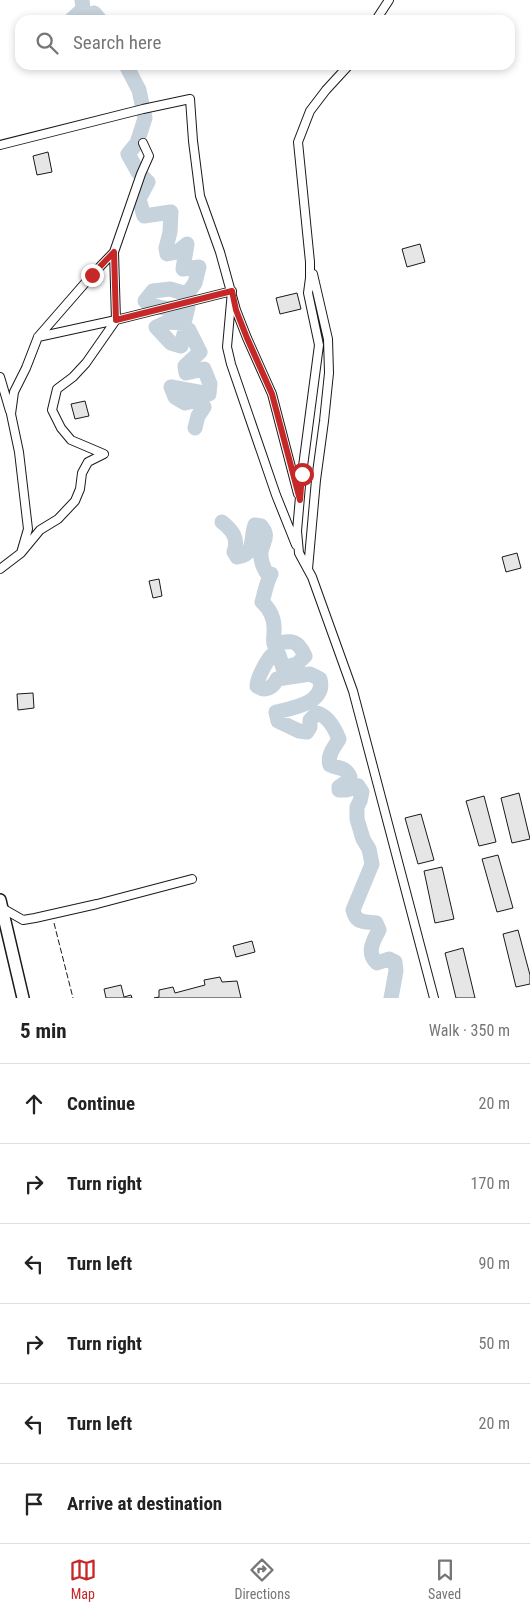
<!DOCTYPE html>
<html lang="en">
<head>
<meta charset="utf-8">
<style>
	:root { --surface:#fff; --page:#f6f6f6; --text:#222; --muted:#767676; --line:#e0e0e0; --accent:#c62828 }
	body { margin:0; font-family:"Roboto Condensed",sans-serif; background:var(--page); color:var(--text) }
	.stop { position:absolute; width:15px; height:15px; margin:-11px; border:4px solid #c62828; border-radius:50%; background:#fff }
	.stop.end { background:#c62828; border-color:#fff; box-shadow:0 1px 5px #0008 }
	.list { margin:0; padding:0; list-style:none }
	h2 { display:flex; justify-content:space-between; align-items:center; height:65px; margin:0; padding:0 20px; font-size:21px }
	h2 small { font-size:16px; font-weight:400; color:var(--muted) }
	.list li { display:grid; grid-template-columns:32px 1fr auto; gap:15px; align-items:center; box-sizing:border-box; height:80px; padding:0 20px; border-top:1px solid var(--line) }
	.list b { display:block; font-size:19px; white-space:nowrap }
	.list em { font-size:16px; font-style:normal; color:var(--muted) }
	.icon { flex:none; width:28px; height:28px; fill:none; stroke:currentColor; stroke-width:2; stroke-linecap:round; stroke-linejoin:round }
	.map { position:relative; flex:none; width:530px; height:998px; overflow:hidden }
	.search { position:absolute; background:var(--surface); box-shadow:0 2px 8px #0003; left:15px; right:15px; top:15px; height:55px; display:flex; align-items:center; gap:12px; box-sizing:border-box; padding:0 18px; border-radius:15px; color:var(--muted); font-size:19px }
	.sheet { height:545px; background:var(--surface) }
	nav { display:flex; justify-content:space-around; align-items:center; box-sizing:border-box; height:70px; border-top:1px solid var(--line); background:var(--surface); font-size:14px; color:var(--muted) }
	nav a { display:grid; justify-items:center; gap:2px }
	nav .on { color:var(--accent) }
	.map>svg:first-child { display:block }
	.lines { fill:none; stroke-linecap:round; stroke-linejoin:round }
	.river { stroke:#c6d2dc; stroke-width:15 }
	.building { fill:#e6e6e6; stroke:#1a1a1a }
	.minor-casing { stroke:#1a1a1a; stroke-width:10 }
	.secondary-casing { stroke:#1a1a1a; stroke-width:14 }
	.minor { stroke:#fff; stroke-width:8 }
	.secondary { stroke:#fff; stroke-width:11 }
	.fence { stroke:#1a1a1a; stroke-width:1; stroke-dasharray:6 2.5; stroke-linecap:butt }
	.route { stroke:#c62828; stroke-width:6 }
</style>
</head>
<body>
<div class="map">
<svg width="530" height="998" viewBox="0 0 530 998">
	<rect width="100%" height="100%" fill="#fff"/>
	<g class="lines">
		<!-- river -->
		<path class="river" d="M71,20l12,-11 -1,-9
			M90,20l4,-7 6,7
			M126,65l13,25 6,28 -8,25 -9,11 10,18 10,10 -9,17 5,17 27,-4 -1,20 -4,16 1,6 10,-2 10,-8 -4,25 16,-2 -4,16 -8,11 -17,-5 -17,2 -8,10c13,9 28,8 43,6l-4,16 -17,-1 -11,5 15,16 10,3 3,-12 5,-4 11,22 -15,14 1,7 18,-4 6,15 -1,10 -38,-7 4,10 10,6 13,-3 6,7 -6,9 -3,12
			M222,522c10,8 17,16 12,30l3,5c19,-2 13,-19 18,-32l6,1c9,10 2,15 0,26 -1,8 2,14 5,20l5,2c-5,9 -6,19 -9,28 9,8 13,17 12,30 0,5 -1,8 0,12 17,-3 23,-6 31,12l-8,8 -14,4 -4,-13h-7c-5,5 -15,23 -15,31 8,6 16,2 20,-7l33,-5 10,5c6,24 -27,29 -44,33l2,9 21,10 8,1 3,-5v-7l7,-7c11,3 18,16 22,26 -5,9 -12,16 -9,26 9,4 15,1 20,12l-5,6 -6,4v3h8l11,-4 4,6 -2,9 -3,6v12l6,20 6,10 3,15 -19,46c3,14 11,11 23,13l3,7c-6,11 -13,23 -2,33l12,-4 6,3 1,9 -5,27"/>
	</g>
	<!-- building -->
	<path class="building" d="M48,152l4,20 -15,3 -4,-19z
		M420,244l5,18 -18,5 -5,-18z
		M297,293l4,16 -21,5 -4,-16z
		M85,401l4,15 -14,3 -4,-15z
		M517,553l4,15 -15,4 -4,-15z
		M159,579l3,17 -9,2 -4,-17z
		M33,693l1,15 -16,2 -1,-16z
		M519,793l11,46 -18,4 -11,-45z
		M484,796l12,46 -17,4 -13,-45z
		M421,814l13,46 -16,4 -13,-46z
		M498,855l15,53 -16,4 -15,-53z
		M442,867l12,52 -19,4 -11,-52z
		M518,930l12,45v9l-14,3 -13,-53z
		M252,941l3,11 -19,5 -3,-11z
		M463,948l12,50h-19l-11,-45z
		M220,977l2,5 15,-1 4,17h-87l5,-1v-7l14,-3 2,6 30,-8 -1,-5z
		M121,985l3,12 7,-2 1,3h-26l-2,-9z"/>
	<g class="lines">
		<!-- minor casing -->
		<g class="minor-casing">
			<path id="minor" d="M376,20l13,-20
				M349,65l-23,25 -16,21 -12,31 12,120v16l-2,15 11,52 -17,129 -5,57 2,22 13,24 41,114 81,307
				M0,145l143,-36 47,-10 3,42 7,55 20,56 16,58 11,28 25,56 26,100
				M38,337l78,-17 -2,-68
				M0,377l10,34
				M21,553l19,-23 18,-11 17,-18 5,-12 2,-16 6,-11 16,-8 -33,-14 -10,-12 -9,-18 5,-21 16,-12 13,-14 30,-43 116,-29 -5,56 4,17 45,131 20,50
				M0,569l21,-16 7,-24 -9,-77 -8,-38 3,-22 12,-24 12,-31 54,-62 22,-23 27,-78 8,-18 -6,-13
				M308,569l8,-89 8,-59 5,-48 -1,-34 -15,-65
				M2,908l21,12 12,-2 62,-14 95,-25"/>
		</g>
		<!-- secondary casing -->
		<g class="secondary-casing">
			<path id="secondary" d="M0,900l23,98"/>
		</g>
		<!-- minor -->
		<use href="#minor" class="minor"/>
		<!-- secondary -->
		<use href="#secondary" class="secondary"/>
		<!-- fence -->
		<path class="fence" d="M54,923l19,75"/>
	</g>
	<g class="lines">
		<!-- route -->
		<path class="route" d="M92,275l22,-23 2,68 116,-29 4,19 11,28 25,56 28,106 2,-26"/>
	</g>
</svg>
<div class="stop" style="left:302px;top:474px"></div>
<div class="stop end" style="left:92px;top:275px"></div>
<div class="search"><svg class="icon" aria-label="search" viewBox="0 0 24 24"><circle cx="10" cy="10" r="6"/><path d="M15 15l6 6"/></svg>Search here</div>
</div>
<section class="sheet">
<h2>5 min<small>Walk · 350 m</small></h2>
<ul class="list">
<li><svg class="icon" aria-label="ahead" viewBox="0 0 24 24"><path d="M12 20V5M6 11l6-6 6 6"/></svg><div><b>Continue</b></div><em>20 m</em></li>
<li><svg class="icon" aria-label="right" viewBox="0 0 24 24"><path d="M7 20v-9h11M14 6l5 5-5 5"/></svg><div><b>Turn right</b></div><em>170 m</em></li>
<li><svg class="icon" aria-label="left" viewBox="0 0 24 24"><path d="M17 20v-9H6M10 6l-5 5 5 5"/></svg><div><b>Turn left</b></div><em>90 m</em></li>
<li><svg class="icon" aria-label="right" viewBox="0 0 24 24"><path d="M7 20v-9h11M14 6l5 5-5 5"/></svg><div><b>Turn right</b></div><em>50 m</em></li>
<li><svg class="icon" aria-label="left" viewBox="0 0 24 24"><path d="M17 20v-9H6M10 6l-5 5 5 5"/></svg><div><b>Turn left</b></div><em>20 m</em></li>
<li><svg class="icon" aria-label="arrive" viewBox="0 0 24 24"><path d="M6 21V4h12l-3 4 3 4H6"/></svg><div><b>Arrive at destination</b></div></li>
</ul>
</section>
<nav>
<a class="on"><svg class="icon" aria-label="map" viewBox="0 0 24 24"><path d="M3 6l6-2 6 2 6-2v14l-6 2-6-2-6 2zM9 4v14M15 6v14"/></svg>Map</a>
<a><svg class="icon" aria-label="directions" viewBox="0 0 24 24"><path d="M12 3l9 9-9 9-9-9zM9 14v-3h6M13 9l2 2-2 2"/></svg>Directions</a>
<a><svg class="icon" aria-label="saved" viewBox="0 0 24 24"><path d="M7 4h10v16l-5-4-5 4z"/></svg>Saved</a>
</nav>
</body>
</html>
